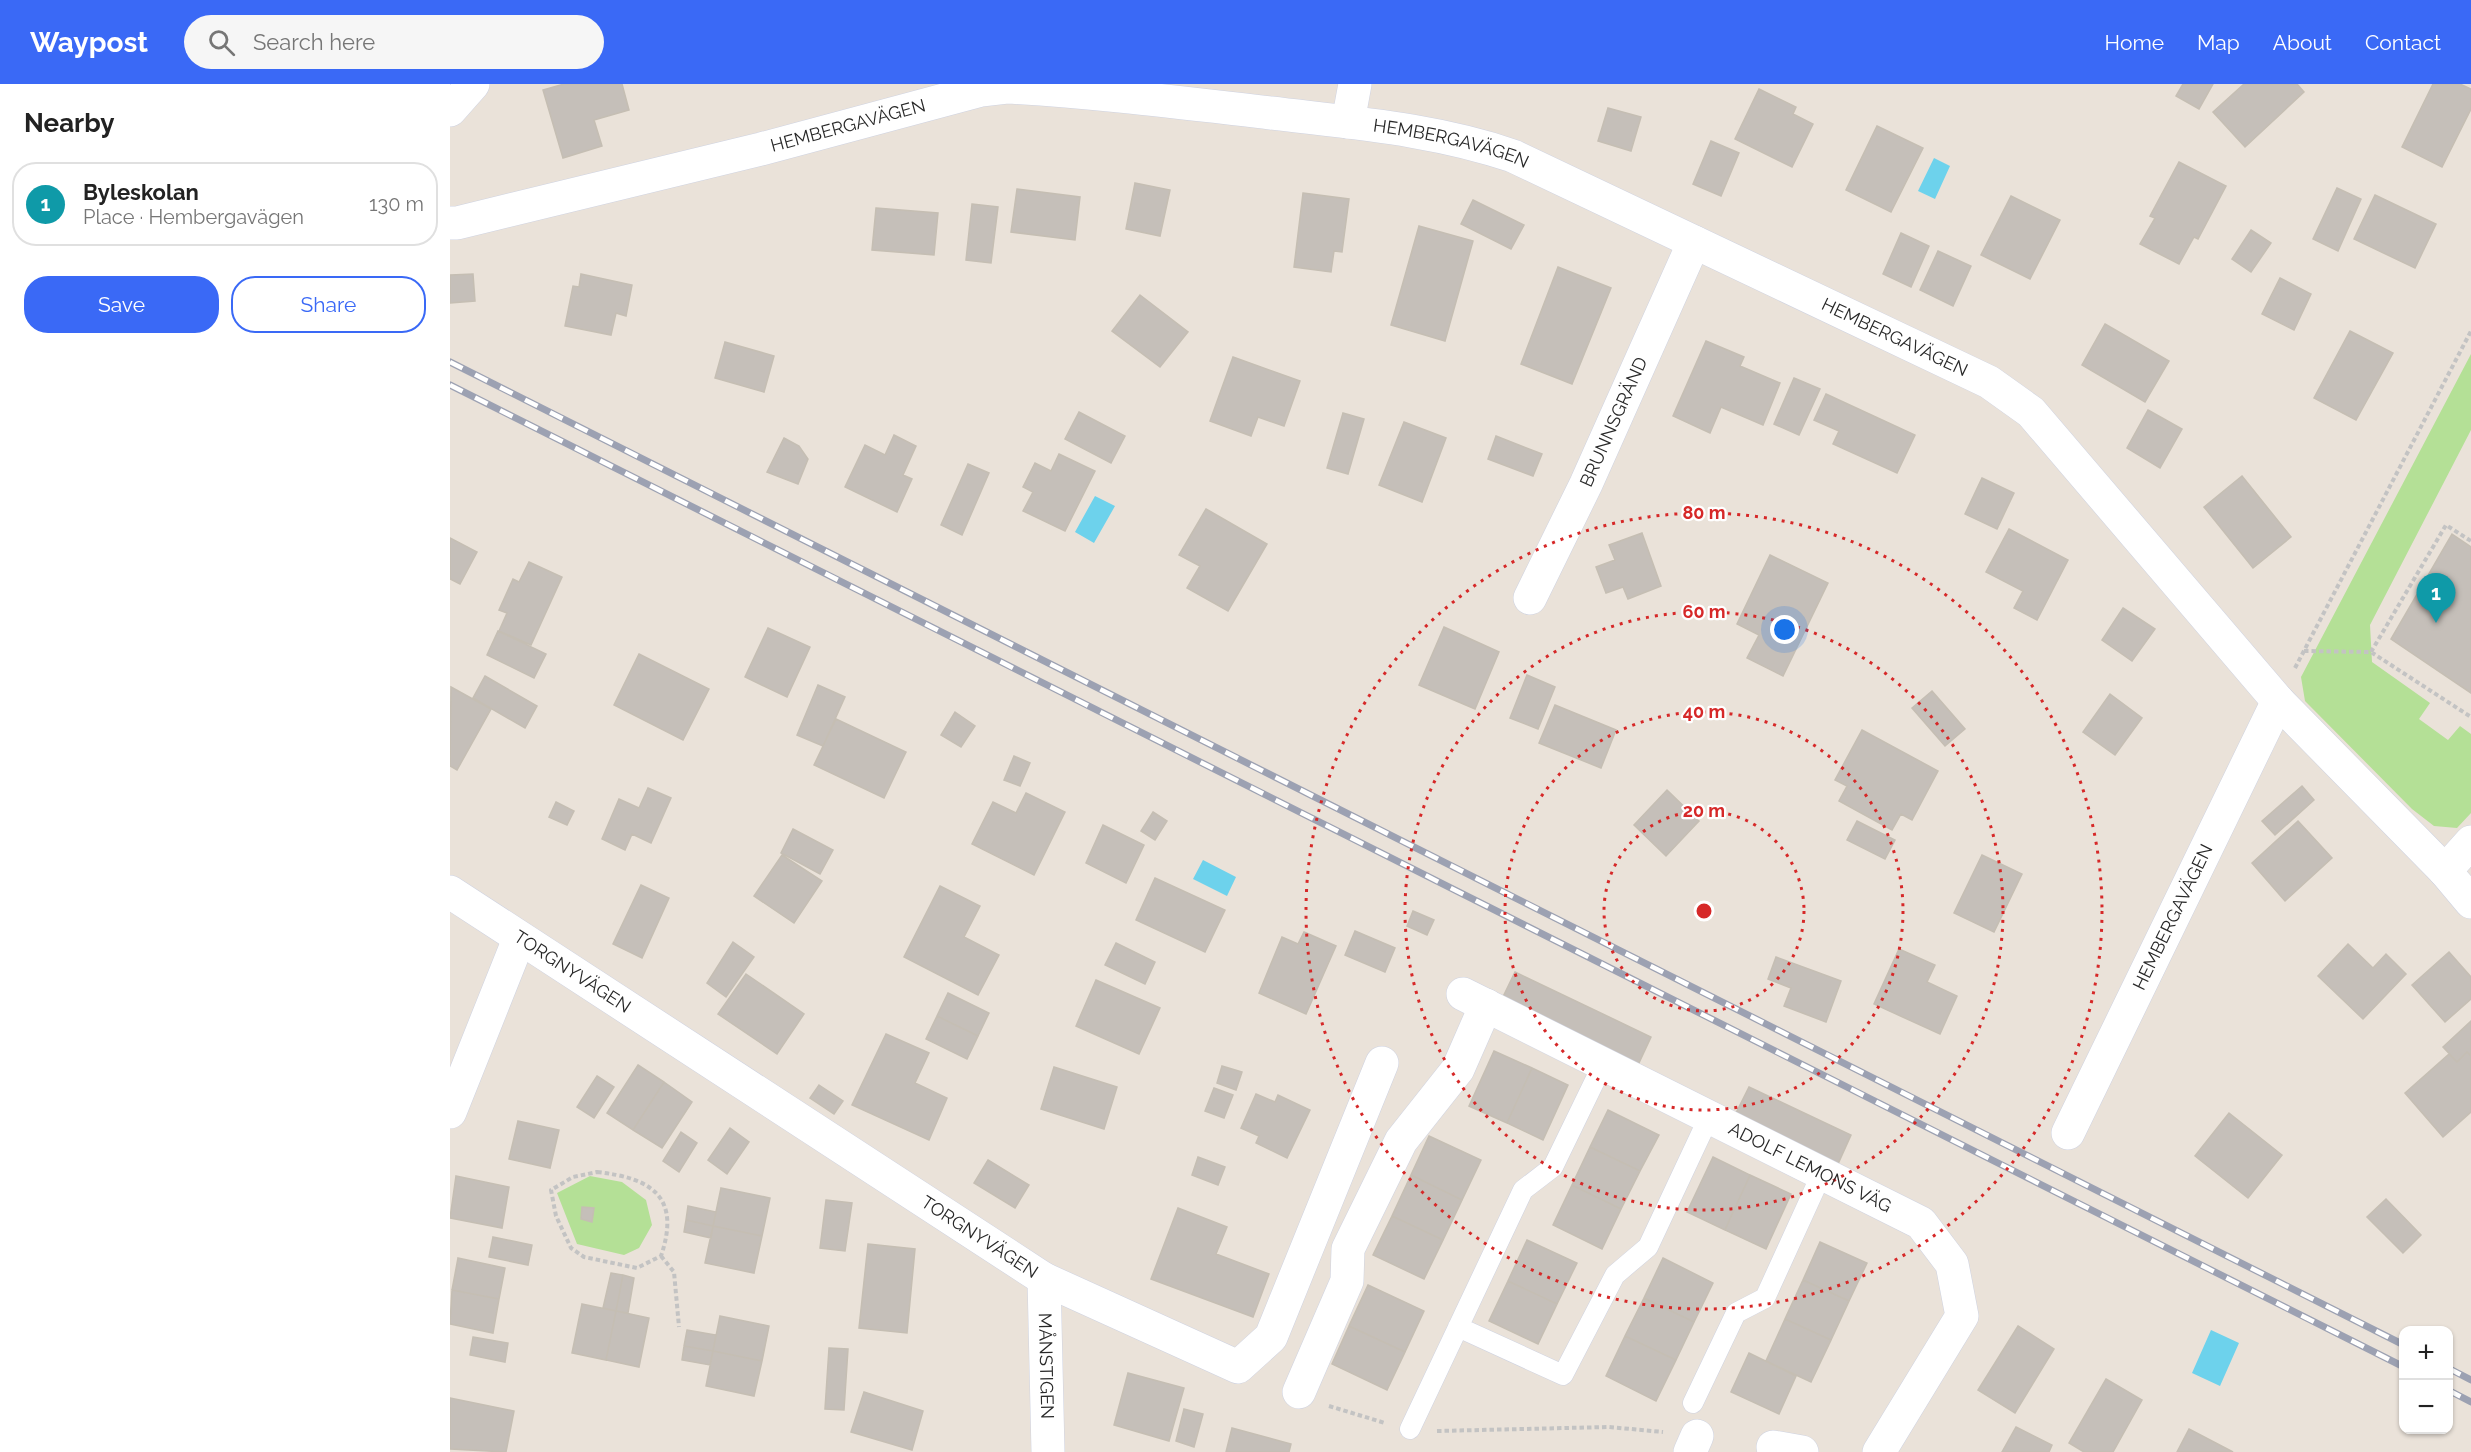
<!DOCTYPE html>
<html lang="en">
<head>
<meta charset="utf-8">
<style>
	:root { --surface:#fff; --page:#f6f6f6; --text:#222; --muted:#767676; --line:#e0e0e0; --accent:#3a69f6 }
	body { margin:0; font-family:Raleway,sans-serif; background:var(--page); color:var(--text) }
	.controls { position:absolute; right:18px; bottom:18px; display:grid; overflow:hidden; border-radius:12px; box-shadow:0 2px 4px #0004 }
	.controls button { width:54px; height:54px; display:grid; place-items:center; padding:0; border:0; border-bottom:2px solid var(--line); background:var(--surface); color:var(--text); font:30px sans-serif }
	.you { position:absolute; left:1335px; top:546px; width:21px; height:21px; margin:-15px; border:4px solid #fff; border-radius:50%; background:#1a73e8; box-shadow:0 0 0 9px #1a73e833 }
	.badge { display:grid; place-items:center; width:39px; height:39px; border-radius:50%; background:var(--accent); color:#fff; font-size:20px; font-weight:700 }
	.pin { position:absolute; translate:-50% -50px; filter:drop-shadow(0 2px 3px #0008) }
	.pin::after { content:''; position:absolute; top:32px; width:21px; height:18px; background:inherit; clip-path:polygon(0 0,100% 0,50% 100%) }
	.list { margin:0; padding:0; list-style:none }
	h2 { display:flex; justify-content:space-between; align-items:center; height:78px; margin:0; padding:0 24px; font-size:26px }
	h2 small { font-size:20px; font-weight:400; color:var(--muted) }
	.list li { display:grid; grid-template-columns:39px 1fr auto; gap:18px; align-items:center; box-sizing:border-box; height:84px; margin:0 12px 12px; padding:0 12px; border:2px solid var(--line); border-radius:24px }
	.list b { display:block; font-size:22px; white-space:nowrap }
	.list p { margin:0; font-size:20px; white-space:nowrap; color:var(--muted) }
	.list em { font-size:20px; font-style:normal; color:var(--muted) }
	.actions { display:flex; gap:12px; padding:18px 24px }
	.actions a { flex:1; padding:14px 0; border:2px solid var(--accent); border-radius:24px; text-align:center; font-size:21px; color:var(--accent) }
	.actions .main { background:var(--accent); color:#fff }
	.icon { flex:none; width:33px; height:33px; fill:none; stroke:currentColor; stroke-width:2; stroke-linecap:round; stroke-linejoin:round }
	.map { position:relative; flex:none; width:2021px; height:1368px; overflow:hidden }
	header { display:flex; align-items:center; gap:36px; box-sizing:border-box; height:84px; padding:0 30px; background:var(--accent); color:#fff }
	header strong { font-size:28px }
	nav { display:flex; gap:33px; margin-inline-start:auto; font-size:21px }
	.search { width:420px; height:54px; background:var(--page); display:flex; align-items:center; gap:15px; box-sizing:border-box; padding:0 21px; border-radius:33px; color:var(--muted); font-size:22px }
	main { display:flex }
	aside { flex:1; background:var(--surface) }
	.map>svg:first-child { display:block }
	.green { fill:#b4e096 }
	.water { fill:#6dd2ec }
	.building { fill:#c5bfb9; stroke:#c5beb3; stroke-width:1.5 }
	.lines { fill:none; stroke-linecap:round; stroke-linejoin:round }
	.service-casing { stroke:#cfd3e1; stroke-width:21 }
	.minor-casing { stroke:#cfd3e1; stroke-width:34 }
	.path { stroke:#c3c3c3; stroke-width:4; stroke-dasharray:4.5 3; stroke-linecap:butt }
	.service { stroke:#fff; stroke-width:20 }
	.minor { stroke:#fff; stroke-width:33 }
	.rail-casing { stroke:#9ca1b2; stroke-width:7 }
	.rail { stroke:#fff; stroke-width:4.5; stroke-dasharray:14; stroke-linecap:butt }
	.ring { fill:none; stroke:#d62828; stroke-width:3; stroke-dasharray:3 6 }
	.labels { text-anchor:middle; stroke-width:4.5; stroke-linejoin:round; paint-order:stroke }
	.street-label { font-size:18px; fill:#282828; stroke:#fff }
	.centre { fill:#d62828; stroke:#fff; stroke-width:3 }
	.ring-label { font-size:18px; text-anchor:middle; font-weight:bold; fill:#d62828; stroke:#fff; stroke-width:4.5; stroke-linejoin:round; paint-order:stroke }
</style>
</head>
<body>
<header>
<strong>Waypost</strong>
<div class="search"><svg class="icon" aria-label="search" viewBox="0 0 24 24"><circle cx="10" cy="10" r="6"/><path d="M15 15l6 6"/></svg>Search here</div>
<nav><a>Home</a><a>Map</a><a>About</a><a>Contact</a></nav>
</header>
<main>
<aside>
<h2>Nearby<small></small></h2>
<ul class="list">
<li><span class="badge" style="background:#0f9aa8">1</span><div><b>Byleskolan</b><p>Place · Hembergavägen</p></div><em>130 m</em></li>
</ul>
<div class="actions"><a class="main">Save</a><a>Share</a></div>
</aside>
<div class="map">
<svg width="2021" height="1368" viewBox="0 0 2021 1368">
	<rect width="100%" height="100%" fill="#eae2d9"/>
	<!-- green -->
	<path class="green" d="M2021,270v76l-101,195 2,37 58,41 -11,16 29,21 12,-14 11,8v79l-14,15 -23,-2 -22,-17 -107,-108 -4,-24z
		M140,1092l32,6 24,18 6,25 -13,23 -15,7 -47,-11 -20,-51z"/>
	<!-- water -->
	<path class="water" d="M1484,74l16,8 -15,33 -17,-8z
		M645,412l20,10 -21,37 -19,-11z
		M753,776l33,17 -9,19 -34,-17z
		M1761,1246l28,13 -19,43 -28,-13z"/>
	<!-- building -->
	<path class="building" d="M114,0h58l7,26 -35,10 8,26 -39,12 -20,-68z
		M1733,0h30l-14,25 -23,-13z
		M1794,0h53l7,8 -59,55 -32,-35z
		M1983,0h27l11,5v20l-29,58 -40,-20z
		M1309,5l37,18 -3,7 20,10 -21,43 -57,-28z
		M1158,24l33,9 -10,34 -33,-10z
		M1427,42l46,22 -32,64 -45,-22z
		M1261,57l28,12 -18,43 -28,-12z
		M1729,78l47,24 -28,53 -4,-2 -15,27 -39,-20 15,-26 -5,-2z
		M685,99l35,7 -10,46 -34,-7z
		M1887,104l24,11 -23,52 -25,-12z
		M567,105l63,8 -5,43 -64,-8z
		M853,109l46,6 -7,53 -8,-1 -3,21 -37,-5z
		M1925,111l61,29 -21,44 -61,-29z
		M1561,112l49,24 -30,59 -49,-24z
		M1023,116l51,25 -13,24 -50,-25z
		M522,120l26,3 -7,56 -25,-3z
		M426,124l62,5 -4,42 -62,-5z
		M969,142l54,15 -28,100 -54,-16z
		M1801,146l20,13 -20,29 -19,-13z
		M1451,149l28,13 -18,41 -28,-13z
		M1488,167l33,15 -18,40 -33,-16z
		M1108,183l53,21 -39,96 -51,-20z
		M23,190l2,27 -25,2v-28z
		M131,190l51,11 -6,31 -10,-3 -5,22 -46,-9 8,-40 6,1z
		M1830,194l31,16 -17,36 -32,-16z
		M690,211l48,37 -28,35 -48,-36z
		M1655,240l64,37 -24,41 -63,-37z
		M1900,247l43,22 -37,67 -42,-22z
		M1256,257l38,16 -4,9 40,17 -17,42 -42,-18 -11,26 -37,-17z
		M275,258l49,14 -10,36 -49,-14z
		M783,273l67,24 -16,45 -26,-9 -7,19 -41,-15z
		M1344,294l26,11 -21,46 -25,-11z
		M1376,310l89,41 -18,38 -64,-29 6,-13 -25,-11z
		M1698,326l34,19 -22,39 -33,-20z
		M629,328l46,24 -14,27 -46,-24z
		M893,329l21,6 -16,55 -21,-6z
		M954,338l42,16 -24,64 -43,-17z
		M444,351l22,11 -13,29 9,4 -15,33 -52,-25 20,-42 20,10z
		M1046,352l46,18 -9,22 -45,-17z
		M334,354l15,8 9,13 -10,25 -31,-12z
		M609,370l36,17 -30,60 -42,-20 10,-19 -10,-5 12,-24 16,8z
		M518,380l21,9 -27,62 -21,-10z
		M1792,392l49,61 -38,31 -49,-61z
		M1532,394l32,15 -17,36 -32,-15z
		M756,425l61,35 -39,67 -41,-23 13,-22 -21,-11z
		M1559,445l59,31 -31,60 -23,-12 9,-17 -37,-19z
		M1192,449l19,53 -33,13 -5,-12 -17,6 -10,-26 19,-7 -6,-15z
		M2002,450l19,13v146l-80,-54z
		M0,454l27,14 -17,32 -10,-5z
		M1320,471l58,28 -45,93 -36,-18 12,-23 -22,-11z
		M79,478l33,15 -31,68 -32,-14 8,-18 -8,-3 14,-31 6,3z
		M1673,524l32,21 -23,32 -30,-21z
		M994,543l55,25 -24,57 -56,-24z
		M318,544l42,19 -23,50 -42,-20z
		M48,547l48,23 -12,24 -47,-23z
		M189,570l70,35 -26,51 -69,-35z
		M1077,591l28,12 -17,42 -28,-11z
		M35,592l52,30 -12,22 -52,-30z
		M368,601l27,12 -22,49 -26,-11z
		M1,603l40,22 -34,61 -7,-4z
		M1482,607l33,38 -20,17 -33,-38z
		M1660,610l32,24 -27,37 -32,-23z
		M1105,621l61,25 -15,38 -62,-25z
		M505,628l20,14 -14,21 -20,-12z
		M386,635l70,33 -22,46 -70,-33z
		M1412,646l76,41 -26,49 -11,-6 -9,16 -53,-29 8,-15 -12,-6z
		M564,672l16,7 -10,23 -16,-6z
		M1852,702l12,14 -39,35 -13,-14z
		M198,704l23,10 -20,45 -19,-9 -7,16 -23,-11 17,-40 20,9z
		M1217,706l32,31 -33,35 -32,-31z
		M576,709l39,19 -31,63 -62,-31 21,-42 23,11z
		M106,718l18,9 -7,14 -18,-8z
		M703,728l14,9 -12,19 -14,-9z
		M1407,737l38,19 -10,19 -38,-19z
		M1848,737l34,37 -47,43 -33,-38z
		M653,741l41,20 -18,38 -40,-20z
		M343,745l40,21 -13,24 -39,-21z
		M332,771l40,26 -28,42 -40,-27z
		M1532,771l40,19 -28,58 -40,-19z
		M705,794l70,32 -20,42 -69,-32z
		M191,801l28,13 -27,60 -29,-14z
		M490,802l40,20 -16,31 35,18 -21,40 -74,-38z
		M963,827l21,9 -7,15 -20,-9z
		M905,847l40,17 -10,24 -40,-17z
		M854,848l32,14 -30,68 -47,-21 23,-56 16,7z
		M283,858l21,15 -28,40 -19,-14z
		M666,859l39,19 -10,22 -40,-19z
		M1898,860l25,24 13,-14 20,20 -43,45 -45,-43z
		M1449,865l36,16 -8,17 30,14 -17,38 -66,-30z
		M1999,868l22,25v22l-26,23 -33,-37z
		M1326,873l65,24 -15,41 -42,-16 7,-18 -23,-9z
		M1065,888l136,65 -13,28 -136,-66z
		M296,890l58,40 -27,40 -59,-40z
		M646,896l64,28 -21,46 -63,-28z
		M498,909l41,20 -11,23 -41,-20z
		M487,932l41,20 -11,23 -41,-20z
		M2021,937v35l-4,-4 -10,10 -14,-15z
		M436,950l43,19 -14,30 32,15 -18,42 -77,-35z
		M1044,967l38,17 -25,55 -38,-17z
		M2017,968l4,4v56l-28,25 -38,-44 44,-39 8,8z
		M188,981l26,17 -31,48 -26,-17z
		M772,982l20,6 -6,18 -19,-7z
		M604,983l63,20 -13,42 -63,-20z
		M1082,984l36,17 -25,55 -36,-17z
		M147,992l17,11 -20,31 -17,-11z
		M214,998l28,20 -30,46 -29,-18z
		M369,1001l24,16 -9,13 -24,-16z
		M1299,1003l102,48 -13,29 -103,-49z
		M764,1004l19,7 -9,23 -19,-7z
		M806,1010l19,8 3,-7 32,15 -23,48 -31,-15 3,-7 -18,-8z
		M1158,1026l51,25 -19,36 -50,-24z
		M1779,1029l53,42 -34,43 -53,-42z
		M68,1037l41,9 -9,38 -41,-9z
		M280,1044l19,14 -22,32 -19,-14z
		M231,1048l16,11 -18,29 -16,-11z
		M979,1052l52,24 -19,40 -51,-25z
		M1140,1063l50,24 -19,38 -49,-24z
		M748,1073l27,10 -7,18 -26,-10z
		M1263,1073l37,18 -25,55 -38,-18z
		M538,1076l41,25 -14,23 -41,-25z
		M961,1091l51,25 -19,40 -51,-24z
		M1300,1091l41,19 -25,55 -41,-19z
		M6,1092l53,11 -7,41 -52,-10z
		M1122,1101l49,24 -19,40 -49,-24z
		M271,1104l49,10 -8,38 -49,-10z
		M1936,1115l35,36 -18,18 -36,-36z
		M376,1116l26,3 -7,48 -25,-3z
		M238,1122l28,6 -3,14 -27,-6z
		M132,1123l12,1 -2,14 -11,-3z
		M728,1124l49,19 -11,27 53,20 -16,43 -102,-38z
		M942,1132l51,24 -19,39 -51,-24z
		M236,1136l27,6 -2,12 -27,-6z
		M263,1142l49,10 -8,37 -49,-10z
		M43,1153l39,8 -4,20 -39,-8z
		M1077,1156l50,23 -20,41 -49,-23z
		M1370,1158l47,21 -18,38 -46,-21z
		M418,1160l47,5 -8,84 -48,-5z
		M8,1174l47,10 -6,31 -47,-9z
		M1213,1174l50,25 -19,39 -50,-24z
		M161,1189l12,2 -7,36 -13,-3z
		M173,1191l11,3 -6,35 -12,-2z
		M1353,1196l46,21 -18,39 -46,-21z
		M1058,1197l49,23 -19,40 -49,-23z
		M918,1201l56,26 -19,41 -56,-26z
		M2,1206l47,9 -6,34 -43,-9z
		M1194,1214l50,24 -18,38 -51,-24z
		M132,1220l34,7 -10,49 -34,-7z
		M166,1227l33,7 -10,49 -33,-7z
		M270,1232l49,10 -7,35 -49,-10z
		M1335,1235l46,21 -20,42 -45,-21z
		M899,1242l56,26 -18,38 -55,-26z
		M1568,1242l36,23 -39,64 -37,-23z
		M237,1246l29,5 -3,16 -29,-5z
		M1175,1252l51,24 -20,41 -50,-25z
		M23,1253l35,6 -3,19 -35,-7z
		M234,1262l29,5 -3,14 -28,-5z
		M379,1264l19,1 -4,61 -19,-1z
		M263,1267l49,10 -8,35 -48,-10z
		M1299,1269l47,23 -17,38 -48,-22z
		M678,1289l56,15 -15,53 -55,-16z
		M1656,1295l36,21 -29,52h-29l-15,-9z
		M414,1308l59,19 -11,39 -61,-18z
		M0,1314l64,13 -8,41 -56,-3z
		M734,1325l19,5 -9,33 -18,-6z
		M1566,1343l36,18 -3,7h-47z
		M782,1344l59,16 -2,8h-63z
		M1739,1345l44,23h-56z"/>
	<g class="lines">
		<!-- service casing -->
		<g class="service-casing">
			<path id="service" d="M1008,1243l105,48 52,-100 33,-28 61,-130
				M1243,1319l43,-90 29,-15 57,-125
				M960,1345l113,-239 30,-23 50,-103"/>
		</g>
		<!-- minor casing -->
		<g class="minor-casing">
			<g id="minor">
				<path d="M0,26l23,-26"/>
				<path d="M898,38l7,-38"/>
				<path id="s1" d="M0,139h7l304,-74 220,-59 26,-3c88,5 176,16 264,26 82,10 163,16 242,43l476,226 42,30 247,289 167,170 26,31"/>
				<path id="s2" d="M1080,514l56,-114 108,-242"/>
				<path d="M1995,787l26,-29"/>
				<path id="s3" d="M0,808l594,387 194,88 33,-30 111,-274"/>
				<path id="s4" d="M1013,910l458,229 31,41 10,52 -83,136"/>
				<path d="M0,1028l69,-173"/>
				<path id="s5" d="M1618,1049l210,-432"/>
				<path id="s6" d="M594,1195l4,173"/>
				<path d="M849,1308l48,-111 1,-32 53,-108 57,-72 28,-64"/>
				<path d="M1323,1363l29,5"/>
				<path d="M1240,1368l7,-16"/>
			</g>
		</g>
		<!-- path -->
		<path class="path" d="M1854,567l67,1 100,65
			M1921,568l75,-127 25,16
			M1845,584l176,-337
			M147,1088c55,6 84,25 64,84l-24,12 -53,-11 -13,-9 -15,-32 -5,-26 22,-13z
			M211,1172l13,16 5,55
			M879,1322l56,17
			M987,1347l172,-4 54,5"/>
		<!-- service -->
		<use href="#service" class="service"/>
		<!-- minor -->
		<use href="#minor" class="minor"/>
		<!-- rail casing -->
		<g class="rail-casing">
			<path id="rail" d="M0,278l1954,983
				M0,301l1954,982
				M1998,1284l23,12
				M1998,1306l23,12"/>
		</g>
		<!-- rail -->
		<use href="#rail" class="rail"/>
	</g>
	<!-- distance rings -->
	<g class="ring">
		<circle cx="1254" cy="827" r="100"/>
		<circle cx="1254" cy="827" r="199"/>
		<circle cx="1254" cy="827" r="299"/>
		<circle cx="1254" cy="827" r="398"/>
	</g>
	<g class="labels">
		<!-- street labels -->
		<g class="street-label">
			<text dy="6" stroke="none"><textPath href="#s1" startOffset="410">HEMBERGAVÄGEN</textPath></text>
			<text dy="6" stroke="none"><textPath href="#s1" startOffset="1022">HEMBERGAVÄGEN</textPath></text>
			<text dy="6" stroke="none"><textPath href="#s1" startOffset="1508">HEMBERGAVÄGEN</textPath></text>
			<text dy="6" stroke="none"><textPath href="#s2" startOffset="195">BRUNNSGRÄND</textPath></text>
			<text dy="6" stroke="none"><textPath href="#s5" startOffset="240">HEMBERGAVÄGEN</textPath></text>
			<text dy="6" stroke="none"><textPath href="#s3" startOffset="146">TORGNYVÄGEN</textPath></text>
			<text dy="6" stroke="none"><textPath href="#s4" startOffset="388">ADOLF LEMONS VÄG</textPath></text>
			<text dy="6" stroke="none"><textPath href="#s3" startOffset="632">TORGNYVÄGEN</textPath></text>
			<text dy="6" stroke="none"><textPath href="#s6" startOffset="87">MÅNSTIGEN</textPath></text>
		</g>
	</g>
	<circle cx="1254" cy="827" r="9" class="centre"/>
	<g class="ring-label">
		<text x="1254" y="435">80 m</text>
		<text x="1254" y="534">60 m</text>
		<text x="1254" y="634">40 m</text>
		<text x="1254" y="733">20 m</text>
	</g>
</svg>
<div class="controls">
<button>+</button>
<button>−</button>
</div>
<div class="you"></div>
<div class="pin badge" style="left:1986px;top:539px;background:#0f9aa8">1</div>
</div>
</main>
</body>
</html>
